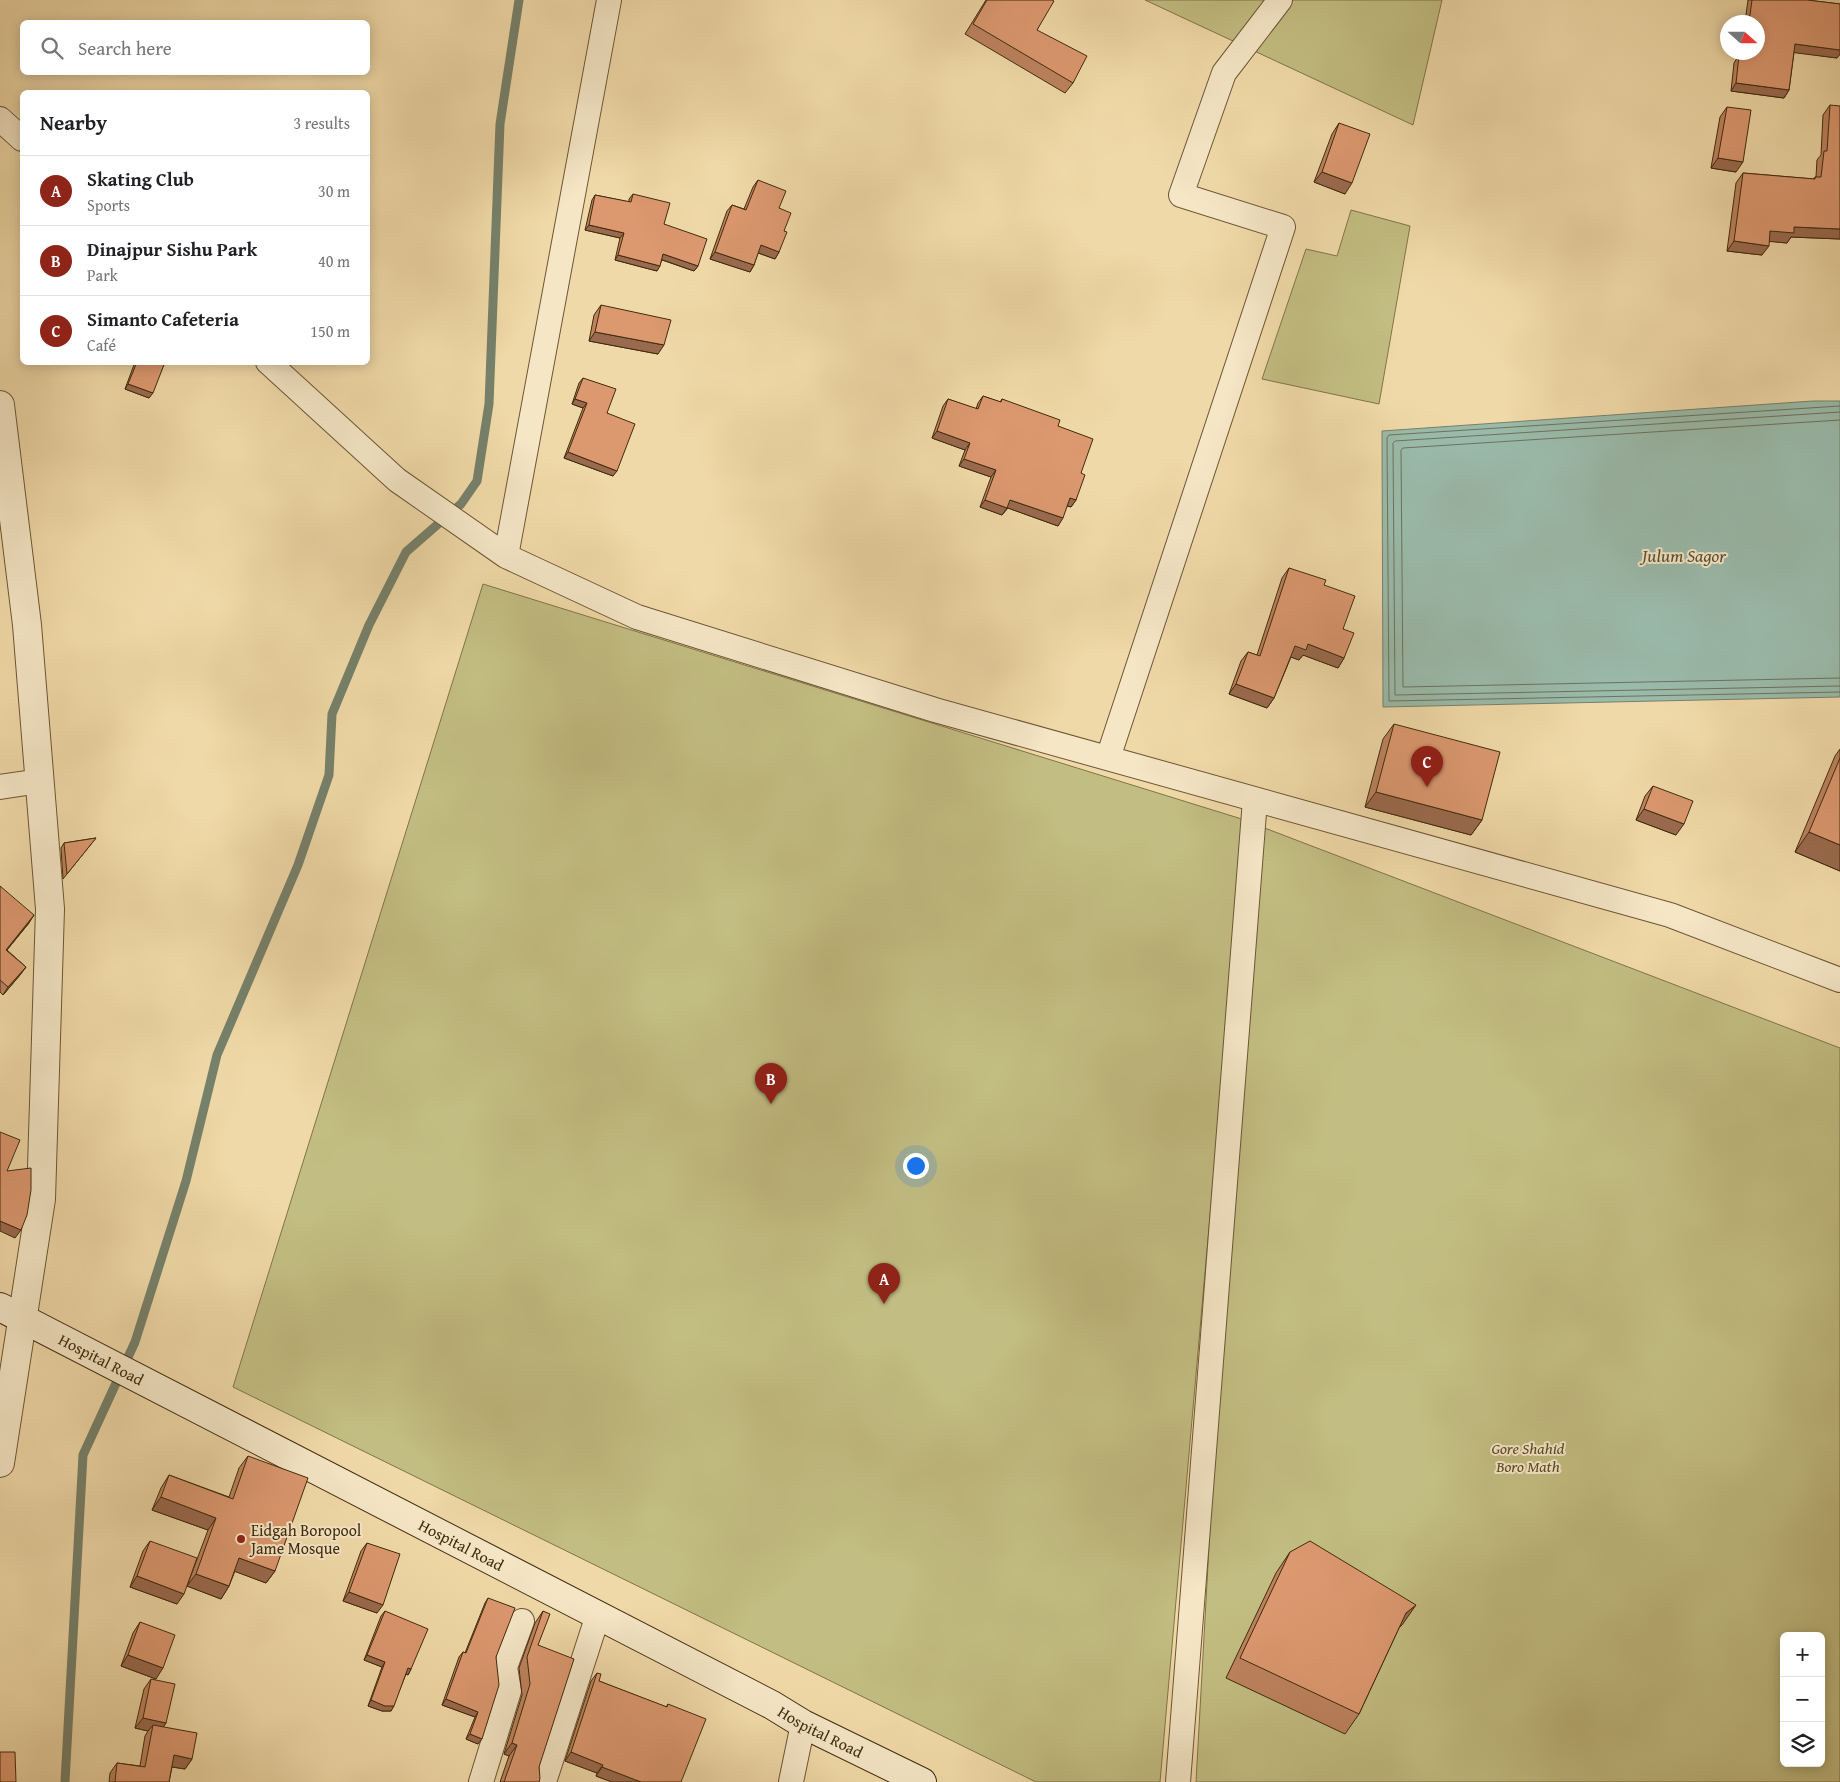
<!DOCTYPE html>
<html lang="en">
<head>
<meta charset="utf-8">
<style>
	:root { --surface:#fff; --page:#f2f2f2; --text:#202124; --muted:#757577; --line:#e0e0e0; --accent:#8f2418 }
	body { margin:0; font-family:"Gentium Book Plus",serif; background:var(--page); color:var(--text) }
	.controls { position:absolute; right:15px; bottom:15px; display:grid; overflow:hidden; border-radius:8px; box-shadow:0 2px 12px #0003 }
	.controls button { width:45px; height:45px; display:grid; place-items:center; padding:0; border:0; border-bottom:1px solid var(--line); background:var(--surface); color:var(--text); font:25px sans-serif }
	.compass { position:absolute; left:1720px; top:15px; width:45px; height:45px; border-radius:50%; background:var(--surface); box-shadow:0 2px 12px #0003; rotate:111deg }
	.you { position:absolute; left:915px; top:1165px; width:18px; height:18px; margin:-12px; border:4px solid #fff; border-radius:50%; background:#1a73e8; box-shadow:0 0 0 8px #1a73e833 }
	.badge { display:grid; place-items:center; width:32px; height:32px; border-radius:50%; background:var(--accent); color:#fff; font-size:16px; font-weight:700 }
	.pin { position:absolute; translate:-50% -41px; filter:drop-shadow(0 1px 2px #0008) }
	.pin::after { content:''; position:absolute; top:26px; width:18px; height:15px; background:inherit; clip-path:polygon(0 0,100% 0,50% 100%) }
	.list { margin:0; padding:0; list-style:none }
	h2 { display:flex; justify-content:space-between; align-items:center; height:65px; margin:0; padding:0 20px; font-size:21px }
	h2 small { font-size:16px; font-weight:400; color:var(--muted) }
	.list li { display:grid; grid-template-columns:32px 1fr auto; gap:15px; align-items:center; box-sizing:border-box; height:70px; padding:0 20px; border-top:1px solid var(--line) }
	.list b { display:block; font-size:19px; white-space:nowrap }
	.list p { margin:0; font-size:16px; white-space:nowrap; color:var(--muted) }
	.list em { font-size:16px; font-style:normal; color:var(--muted) }
	.icon { flex:none; width:28px; height:28px; fill:none; stroke:currentColor; stroke-width:2; stroke-linecap:round; stroke-linejoin:round }
	.map { position:relative; flex:none; width:1840px; height:1782px; overflow:hidden }
	.search { position:absolute; background:var(--surface); box-shadow:0 2px 12px #0003; left:20px; top:20px; width:350px; height:55px; display:flex; align-items:center; gap:12px; box-sizing:border-box; padding:0 18px; border-radius:8px; color:var(--muted); font-size:19px }
	.panel { position:absolute; background:var(--surface); box-shadow:0 2px 12px #0003; left:20px; top:90px; width:350px; height:275px; border-radius:8px }
	.map>svg:first-child { display:block }
	.green { fill:#c2bd82; stroke:#817448; fill-rule:evenodd }
	.water { fill:#9abaaa; stroke:#76816b }
	.lines { fill:none; stroke-linecap:round; stroke-linejoin:round }
	.shore { stroke:#6d725c; stroke-width:1 }
	.stream { stroke:#76816b; stroke-width:9 }
	.minor-casing { stroke:#6c5634; stroke-width:26 }
	.tertiary-casing { stroke:#6c5634; stroke-width:30 }
	.secondary-casing { stroke:#402b0d; stroke-width:30 }
	.minor { stroke:#f5e6c6; stroke-width:24 }
	.tertiary { stroke:#f5e6c6; stroke-width:28 }
	.secondary { stroke:#f5e6c6; stroke-width:28 }
	.wall { fill:#bd835f; stroke:#402b0d }
	.shaded-wall { fill:#9a6a4e; stroke:#402b0d }
	.building { fill:#dc986f; stroke:#402b0d }
	.poi-dot { fill:#8f2418; stroke:#f5e6c6; stroke-width:2 }
	.labels { text-anchor:middle; stroke-width:4; stroke-linejoin:round; paint-order:stroke }
	.street-label { font-size:16px; fill:#402b0d; stroke:#f5e6c6 }
	.park-label { font-size:16px; font-style:italic; fill:#5a4824; stroke:#f5e6c6 }
	.poi-label { font-size:16px; fill:#402b0d; stroke:#f5e6c6; text-anchor:start }
	.water-label { font-size:18px; font-style:italic; fill:#564f34; stroke:#f5e6c6 }
</style>
</head>
<body>
<div class="map">
<svg width="1840" height="1782" viewBox="0 0 1840 1782">
	<rect width="100%" height="100%" fill="#f0d9a8"/>
	<filter id="stains"><feTurbulence type="fractalNoise" baseFrequency=".004" numOctaves="4"/><feColorMatrix values="0 0 0 0 .2 0 0 0 0 .09 0 0 0 0 .02 0 0 0 .5 -.17"/></filter>
	<radialGradient id="worn" r=".72"><stop offset=".6" stop-color="#630" stop-opacity="0"/><stop offset="1" stop-color="#630" stop-opacity=".3"/></radialGradient>
	<!-- green -->
	<path class="green" d="M1145,0h297l-29,125z
		M1351,210l59,16 -31,178 -117,-25 44,-130 31,7z
		M483,584l762,236 -85,962h-124l-803,-395z
		M1249,822l591,226v734h-644zM1784,1636h37v127h-37z"/>
	<!-- water -->
	<path class="water" d="M1813,401h27v296l-457,10 -1,-276z"/>
	<g class="lines">
		<!-- shore -->
		<path class="shore" d="M1840,406l-451,29 -2,3 2,263 451,-9
			M1840,412l-445,29 -2,2 2,252 445,-9
			M1840,420l-437,28 -2,2 2,237 437,-9"/>
		<!-- stream -->
		<path class="stream" d="M65,1782l18,-327 52,-113 51,-161 31,-126 81,-190 31,-90 3,-61 37,-89 37,-73 55,-48 16,-23 12,-77 11,-280 19,-124"/>
		<!-- minor casing -->
		<g class="minor-casing">
			<path id="minor" d="M0,119l22,20
				M268,362l129,118 109,76 131,61 298,93 735,205 170,65
				M506,556l103,-556
				M1108,758l175,-531 -102,-32 43,-122 56,-73
				M0,787l40,-6
				M481,1782l28,-91 -4,-24 17,-46
				M544,1782l54,-167
				M791,1782l12,-58
				M1178,1782l77,-982"/>
		</g>
		<!-- tertiary casing -->
		<g class="tertiary-casing">
			<path id="tertiary" d="M0,405l27,220 23,284 -9,290 -41,264"/>
		</g>
		<!-- secondary casing -->
		<g class="secondary-casing">
			<g id="secondary">
				<path id="s1" d="M0,1307l772,398 31,19 119,58"/>
			</g>
		</g>
		<!-- minor -->
		<use href="#minor" class="minor"/>
		<!-- tertiary -->
		<use href="#tertiary" class="tertiary"/>
		<!-- secondary -->
		<use href="#secondary" class="secondary"/>
	</g>
	<!-- wall -->
	<path class="wall" d="M986,0h66l-15,30 36,53 -8,10 -100,-59z
		M1748,0h59l33,4v50l-3,4 -43,-6 -5,38 -5,8 -53,-7 3,-28 5,-8h1l1,-3h17v-30h-13z
		M1830,105l10,134 -49,-2 -4,6 -18,-2 -7,14 -35,-4 9,-68 7,-10 70,6 2,-2h1l1,-17 4,-5 2,-40z
		M1727,107l9,65 -25,-4 9,-51z
		M1339,123l6,71 -31,-12 18,-48z
		M758,180l21,28 5,23 -5,21 -4,7 -17,-6 -4,12 -4,7 -40,-13 17,-48 5,-6 12,4 9,-22z
		M633,194l31,30 34,42 -4,5 -32,-11 -5,11 -42,-11 5,-22 -35,-8 7,-30 3,-5 34,7v-3z
		M601,305l57,49 -69,-13 5,-26z
		M135,362h30l-16,36 -24,-9z
		M583,378l24,35 6,63 -49,-18 19,-50 -11,-4 7,-21z
		M983,396l17,6 2,-3 56,27 23,47 -5,27 -5,7 -4,-1 -9,20 -50,-18 -6,7 -22,-8 11,-30 -32,-11 6,-16 -33,-12 11,-32 5,-7 28,10 2,-6z
		M1289,568l35,17 19,44 1,29 -6,10 -35,-13 -4,5 -8,-3 -17,41 -7,10 -38,-14 12,-33 7,-9 9,3 25,-77z
		M1394,724l88,96 -11,15 -106,-28 18,-68z
		M1840,749v122l-45,-19 40,-96z
		M1653,786l23,49 -40,-15 9,-24z
		M96,838l-4,5 -29,36 -2,-31 3,-5z
		M0,886l29,37 -22,27 19,17 -6,8 -17,20 -3,-3z
		M248,1456l27,115 -9,12 -31,-12 -6,15 -8,13 -34,-13 21,-56 -56,-20 9,-22 8,-13 60,22 10,-29z
		M150,1541l27,63 -47,-17 13,-36z
		M367,1543l10,70 -34,-12 18,-50z
		M1290,1552l112,73 -3,3 -40,86 -14,20 -119,-56 50,-105z
		M488,1598l8,59 -18,87 -12,-5 9,-22 -33,-12 17,-48 4,-5 2,1 20,-50z
		M385,1611l26,58 -3,6 -2,-1 -15,37h-9l-14,-5 14,-39 -18,-7 17,-44z
		M543,1611l-5,34 1,137h-39l9,-26 -5,-2 18,-59 -3,-27 16,-45z
		M140,1622l16,57 -35,-13 12,-33z
		M597,1673l2,8 67,26 2,-3 13,78h-69l-16,-6 1,-3 -32,-12 26,-80z
		M151,1679l15,44 -3,4 29,32 -7,10 -13,-2 -3,15h-60l1,-9 7,-10 23,3 5,-30 3,-5 -13,-3 9,-39z"/>
	<!-- shaded-wall -->
	<path class="shaded-wall" d="M1795,44l45,6v4l-3,4 -48,-6z
		M1736,83l53,7 -5,8 -53,-7z
		M1718,158l25,4 -7,10 -25,-4z
		M1322,172l30,11 -7,11 -31,-12z
		M589,225l35,8 -4,5 -35,-8z
		M1794,227l46,2v10l-49,-2 -4,6 -23,-2 6,-10z
		M1734,241l35,5 -7,9 -35,-4z
		M761,245l18,7 -4,7 -19,-7z
		M715,252l39,13 -4,7 -40,-13z
		M663,254l35,12 -4,5 -34,-12z
		M618,255l42,11 -3,5 -42,-11z
		M595,332l69,13 -6,9 -69,-13z
		M128,384l25,9 -4,5 -24,-9z
		M575,399l12,4 -4,5 -11,-4z
		M937,431l33,12 -5,7 -33,-12z
		M568,452l49,19 -4,5 -49,-18z
		M964,459l32,11 -5,7 -32,-11z
		M1070,498l6,2 -5,7 -6,-2z
		M985,500l22,8 -5,7 -22,-8z
		M1010,500l53,18 -5,8 -53,-19z
		M1308,644l36,14 -6,10 -35,-13 -4,5 -11,-4 7,-10z
		M1236,684l38,14 -7,10 -38,-14z
		M1376,792l106,28 -11,15 -106,-28z
		M1644,809l40,15 -8,11 -40,-15z
		M1809,832l31,13v26l-45,-19z
		M34,915l-5,8 -28,34 5,-7z
		M26,967l-6,8 -17,20 5,-8z
		M0,1221l21,9 -6,8 -15,-7z
		M161,1497l55,21 -8,12 -56,-20z
		M239,1558l36,13 -9,12 -35,-13z
		M196,1574l33,12 -8,13 -34,-13z
		M137,1576l47,18 -7,10 -47,-17z
		M349,1592l34,13 -6,8 -34,-12z
		M1416,1605l-14,20 -11,9 15,-21z
		M128,1655l35,13 -7,11 -35,-13z
		M367,1655l18,7 -3,5 -18,-7z
		M408,1668l3,1 -3,6 -3,-2z
		M446,1699l32,13 -3,5 -33,-12z
		M371,1700l23,6 -3,5h-9l-14,-5z
		M143,1718l23,5 -7,11 -6,-9 -5,6 -13,-3z
		M470,1734l12,5 -4,5 -12,-5z
		M512,1743l5,2 -8,11 -5,-2z
		M571,1752l32,13 -6,8 -32,-12z
		M174,1755l18,4 -7,10 -18,-3z
		M602,1767l39,15h-29l-16,-6z"/>
	<!-- building -->
	<path class="building" d="M987,0h65l2,1 -17,29 50,26 -14,27 -100,-59z
		M1752,0h55l33,4v46l-45,-6 -6,46 -53,-7 3,-28 6,1v-4h13v-30h-9z
		M1830,105l10,1v123l-46,-2v6l-24,-2 -1,15 -35,-5 9,-68 72,6v-2h6l3,-26h3z
		M1727,107l24,3 -8,52 -25,-4z
		M1339,123l31,11 -18,49 -30,-11z
		M758,180l28,11 -7,17 12,5 -7,18 3,1 -8,20 -18,-7 -7,20 -39,-13 17,-47 14,5z
		M633,194l37,9 -6,21 43,15 -9,27 -35,-12 -3,12 -42,-11 6,-22 -35,-8 6,-30 36,7z
		M601,305l70,15 -7,25 -69,-13z
		M137,362h28l-12,31 -25,-9z
		M583,378l33,11 -9,24 28,11 -18,47 -49,-19 19,-49 -12,-4z
		M983,396l18,6 1,-3 58,21 -2,6 35,13 -12,34 4,2 -9,25 -6,-2 -7,20 -53,-18 -3,8 -22,-8 11,-30 -32,-11 6,-16 -33,-12 11,-32 30,10z
		M1289,568l37,12 -2,5 31,11 -12,33 11,4 -10,25 -36,-14 -2,6 -11,-4 -21,52 -38,-14 12,-32 12,4z
		M1394,724l106,28 -18,68 -106,-28z
		M1840,758v87l-31,-13z
		M1653,786l40,15 -9,23 -40,-15z
		M96,838l-29,36 -3,-31z
		M0,886l34,29 -28,35 20,17 -18,20 -8,-7z
		M0,1132l20,8 -13,31 24,-3v22l-4,25 -6,15 -21,-9z
		M248,1456l60,22 -33,93 -36,-13 -10,28 -33,-12 20,-56 -55,-21 8,-22 64,24z
		M150,1541l47,17 -13,36 -47,-18z
		M1310,1541l106,64 -10,8 -47,101 -119,-56 50,-106z
		M367,1543l33,11 -17,51 -34,-13z
		M488,1598l27,10 -19,49 3,28 -17,54 -12,-5 8,-22 -32,-13 17,-47 3,1z
		M385,1611l43,18 -17,40 -3,-1 -14,38h-9l-14,-6 14,-38 -18,-7z
		M543,1611l7,3 -12,31 36,14 -35,108 1,11 -1,4h-35l13,-37 -5,-2 18,-59 -3,-27z
		M140,1622l35,13 -12,33 -35,-13z
		M597,1673l4,1 -2,7 68,26 1,-3 38,15 -25,63h-40l-39,-15 1,-2 -32,-13z
		M151,1679l24,5 -9,39 -23,-5z
		M153,1725l44,8 -5,26 -18,-4 -5,27h-54l2,-19 28,4z
		M0,1752h15l1,30h-16z"/>
	<!-- markers -->
	<circle class="poi-dot" cx="241" cy="1539" r="5"/>
	<g class="labels">
		<!-- street labels -->
		<g class="street-label">
			<text dy="6" stroke="none"><textPath href="#s1" startOffset="114">Hospital Road</textPath></text>
			<text dy="6" stroke="none"><textPath href="#s1" startOffset="519">Hospital Road</textPath></text>
			<text dy="6" stroke="none"><textPath href="#s1" startOffset="924">Hospital Road</textPath></text>
		</g>
		<!-- park labels -->
		<g class="park-label">
			<text x="1528" y="1454">Gore Shahid<tspan x="1528" dy="18">Boro Math</tspan></text>
		</g>
		<!-- poi labels -->
		<g class="poi-label">
			<text x="251" y="1536">Eidgah Boropool<tspan x="251" dy="18">Jame Mosque</tspan></text>
		</g>
		<!-- water labels -->
		<g class="water-label">
			<text x="1684" y="562">Julum Sagor</text>
		</g>
	</g>
	<rect width="100%" height="100%" filter="url(#stains)"/>
	<rect width="100%" height="100%" fill="url(#worn)"/>
</svg>
<div class="controls">
<button>+</button>
<button>−</button>
<button><svg class="icon" aria-label="layers" viewBox="0 0 24 24"><path d="M12 4l9 5-9 5-9-5zM3 14l9 5 9-5"/></svg></button>
</div>
<svg class="compass" viewBox="-18 -18 36 36"><path d="M0-13l5 13h-10z" fill="#e53935"/><path d="M0 13l5-13h-10z" fill="#757577"/></svg>
<div class="you"></div>
<div class="pin badge" style="left:884px;top:1304px">A</div>
<div class="pin badge" style="left:771px;top:1104px">B</div>
<div class="pin badge" style="left:1427px;top:787px">C</div>
<div class="search"><svg class="icon" aria-label="search" viewBox="0 0 24 24"><circle cx="10" cy="10" r="6"/><path d="M15 15l6 6"/></svg>Search here</div>
<section class="panel">
<h2>Nearby<small>3 results</small></h2>
<ul class="list">
<li><span class="badge">A</span><div><b>Skating Club</b><p>Sports</p></div><em>30 m</em></li>
<li><span class="badge">B</span><div><b>Dinajpur Sishu Park</b><p>Park</p></div><em>40 m</em></li>
<li><span class="badge">C</span><div><b>Simanto Cafeteria</b><p>Café</p></div><em>150 m</em></li>
</ul>
</section>
</div>
</body>
</html>
